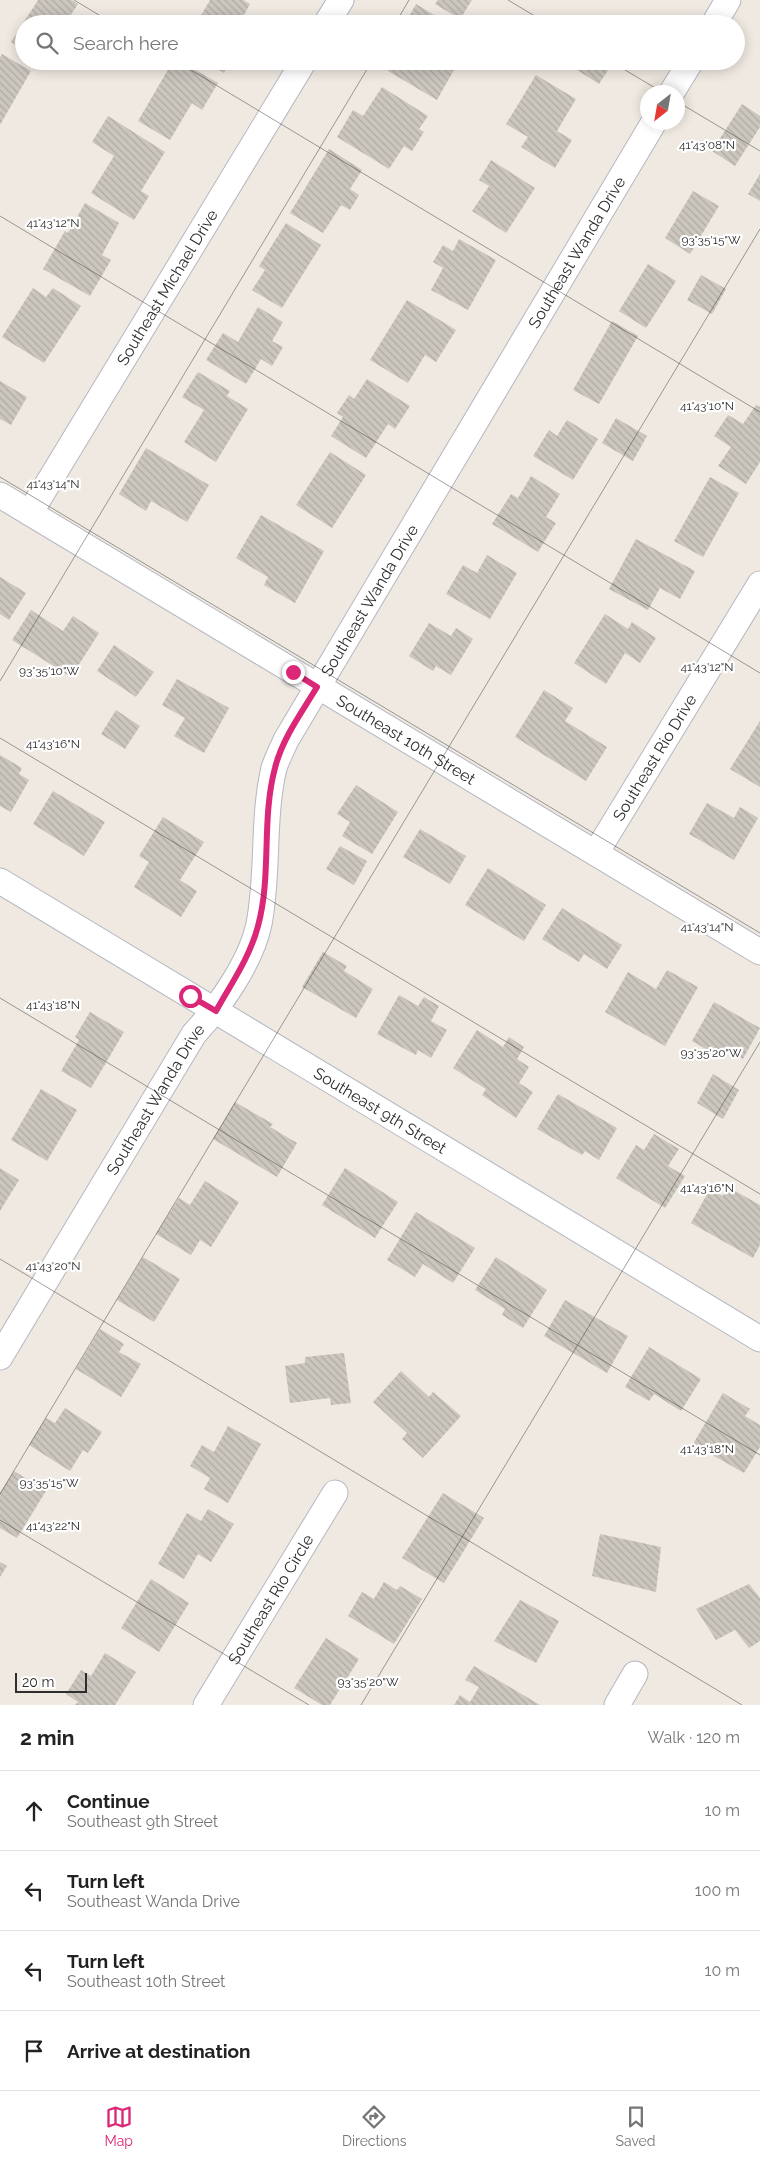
<!DOCTYPE html>
<html lang="en">
<head>
<meta charset="utf-8">
<style>
	:root { --surface:#fff; --page:#f6f6f6; --text:#222; --muted:#767676; --line:#e0e0e0; --accent:#db2777 }
	body { margin:0; font-family:Raleway,sans-serif; background:var(--page); color:var(--text) }
	.compass { position:absolute; left:640px; top:85px; width:45px; height:45px; border-radius:50%; background:var(--surface); box-shadow:0 2px 12px #0003; rotate:211deg }
	.scale { position:absolute; left:15px; bottom:12px; width:72px; box-sizing:border-box; padding-left:5px; border:2px solid #2e2e2e; border-top:0; font-size:14px; line-height:18px; white-space:nowrap; color:#2e2e2e; -webkit-text-stroke:4px #fff; paint-order:stroke }
	.stop { position:absolute; width:15px; height:15px; margin:-11px; border:4px solid #db2777; border-radius:50%; background:#fff }
	.stop.end { background:#db2777; border-color:#fff; box-shadow:0 1px 5px #0008 }
	.list { margin:0; padding:0; list-style:none }
	h2 { display:flex; justify-content:space-between; align-items:center; height:65px; margin:0; padding:0 20px; font-size:21px }
	h2 small { font-size:16px; font-weight:400; color:var(--muted) }
	.list li { display:grid; grid-template-columns:32px 1fr auto; gap:15px; align-items:center; box-sizing:border-box; height:80px; padding:0 20px; border-top:1px solid var(--line) }
	.list b { display:block; font-size:19px; white-space:nowrap }
	.list p { margin:0; font-size:16px; white-space:nowrap; color:var(--muted) }
	.list em { font-size:16px; font-style:normal; color:var(--muted) }
	.icon { flex:none; width:28px; height:28px; fill:none; stroke:currentColor; stroke-width:2; stroke-linecap:round; stroke-linejoin:round }
	.map { position:relative; flex:none; width:760px; height:1705px; overflow:hidden }
	.search { position:absolute; background:var(--surface); box-shadow:0 2px 12px #0003; left:15px; right:15px; top:15px; height:55px; display:flex; align-items:center; gap:12px; box-sizing:border-box; padding:0 18px; border-radius:28px; color:var(--muted); font-size:19px }
	.sheet { height:385px; background:var(--surface) }
	nav { display:flex; justify-content:space-around; align-items:center; box-sizing:border-box; height:70px; border-top:1px solid var(--line); background:var(--surface); font-size:14px; color:var(--muted) }
	nav a { display:grid; justify-items:center; gap:2px }
	nav .on { color:var(--accent) }
	.map>svg:first-child { display:block }
	.building { fill:url(#building-back-hatch) }
	.lines { fill:none; stroke-linecap:round; stroke-linejoin:round }
	.minor-casing { stroke:#b4b7c1; stroke-width:27 }
	.minor { stroke:#fff; stroke-width:25 }
	.route { stroke:#db2777; stroke-width:6 }
	.ticks { fill:none; stroke:#2e2e2e; stroke-width:1; stroke-opacity:0.45 }
	.labels { text-anchor:middle; stroke-width:4.5; stroke-linejoin:round; paint-order:stroke }
	.street-label { font-size:16px; fill:#2e2e2e; stroke:#fff }
	.ticks-label { font-size:12px; text-anchor:middle; fill:#2e2e2e; stroke:#fff; stroke-width:4.5; stroke-linejoin:round; paint-order:stroke }
</style>
</head>
<body>
<div class="map">
<svg width="760" height="1705" viewBox="0 0 760 1705">
	<defs>
		<pattern id="building-back-hatch" width="6" height="6" patternUnits="userSpaceOnUse" patternTransform="scale(1.25)"><rect width="6" height="6" fill="#cbc7bf"/><path d="M-1 5l2 2M0 0l6 6M5-1l2 2" fill="none" stroke="#afaba4"/></pattern>
	</defs>
	<rect width="100%" height="100%" fill="#efe9e1"/>
	<!-- building -->
	<path class="building" d="M38,0h34l6,4 -13,20h-41v26l-13,-8z
		M210,0h33l7,4 -11,20h-43z
		M438,0h34l-12,19 -25,-15z
		M416,4l33,20h-44z
		M582,17l11,7h-15z
		M2,54l29,17 -31,54v-68z
		M173,61h7l38,22 -16,27 -10,-7 -22,37 -32,-19z
		M204,61h26l-6,12z
		M393,61h66l-22,39 -49,-29z
		M563,61h51l-15,23z
		M536,75l40,24 -19,32 15,9 -17,28 -34,-21 7,-10 -22,-13z
		M382,87l46,29 -9,13 5,3 -12,19 -8,-5 -15,23 -52,-32 16,-27 10,6z
		M742,104l18,12v11l-25,39 -23,-15z
		M108,116l57,36 -24,39 8,5 -15,24 -43,-27 23,-37 -22,-14z
		M329,149l33,21 -12,19 9,6 -9,15 -9,-5 -18,28 -33,-20z
		M491,160l44,28 -29,45 -34,-22 17,-25 -10,-6z
		M760,174v27l-12,-7z
		M693,191l26,15 -29,48 -25,-16z
		M85,203l34,20 -17,32 9,5 -21,36 -47,-27 22,-38 3,2z
		M286,223l35,22 -39,63 -30,-18 13,-20 -6,-4z
		M459,239l37,21 -28,50 -37,-20 12,-22 -10,-6 10,-17 10,6z
		M648,264l28,17 -30,47 -27,-17z
		M701,275l25,14 -14,25 -25,-14z
		M33,288l13,9 7,-9 28,18 -37,57 -42,-26z
		M407,300l49,30 -20,32 -11,-7 -17,28 -38,-23z
		M258,307l25,15 -11,19 11,6 -11,19 -11,-7 -15,25 -40,-24 17,-27 15,9z
		M612,321l26,15 -39,68 -26,-14z
		M198,372l32,19 -3,5 21,13 -32,53 -32,-20 20,-32 -22,-13z
		M367,379l43,27 -15,23 -7,-5 -22,34 -35,-22 12,-19 -6,-4 12,-18 5,4z
		M0,381l27,16 -16,28 -11,-6z
		M756,405l4,2v55l-14,22 -28,-18 13,-19 -17,-11 14,-21 15,9z
		M616,418l31,18 -14,25 -31,-18z
		M567,420l31,19 -25,41 -40,-24 16,-26 8,6z
		M146,448l63,37 -22,37 -36,-21 -5,10 -27,-17z
		M330,452l36,23 -34,53 -36,-23z
		M531,476l29,18 -14,23 10,6 -18,29 -46,-28 19,-30 7,4z
		M710,477l29,16 -36,64 -29,-16z
		M261,515l63,36 -29,52 -31,-18 4,-8 -32,-19z
		M636,539l59,32 -15,28 -20,-11 -12,22 -39,-21z
		M487,555l30,18 -27,46 -44,-25 17,-29 14,8z
		M0,577l26,16 -17,27 -9,-6z
		M31,610l32,21 10,-15 26,17 -28,44 -59,-37z
		M605,614l23,15 4,-7 24,16 -16,25 -15,-10 -19,31 -32,-21z
		M429,623l22,13 5,-8 17,11 -22,36 -15,-9 -3,5 -24,-15z
		M114,645l40,27 -18,25 -39,-26z
		M177,679l52,29 -25,45 -30,-17 11,-18 -23,-13z
		M544,690l29,18 -8,13 42,26 -21,34 -71,-44z
		M116,710l24,16 -15,23 -24,-15z
		M760,721v66l-30,-18z
		M0,755l22,13 -3,6 10,6 -18,32 -11,-6z
		M356,785l42,27 -26,42 -30,-18 8,-14 -13,-8z
		M53,791l52,31 -21,34 -51,-32z
		M707,803l27,15 6,-11 18,11 -24,42 -45,-26z
		M163,817l41,25 -24,38 17,11 -16,26 -47,-30 15,-25 -10,-6z
		M420,829l46,27 -16,28 -47,-27z
		M340,846l27,15 -13,24 -28,-16z
		M488,868l58,37 -22,36 -59,-36z
		M562,908l60,37 -15,24 -23,-15 -5,8 -37,-23z
		M323,952l24,14 -3,5 29,18 -17,29 -54,-31z
		M667,970l31,17 -33,59 -60,-34 23,-40 28,17z
		M399,995l19,11 6,-9 15,9 -8,15 16,9 -16,28 -13,-8 -2,5 -39,-21z
		M714,1002l46,26 -17,31 -20,-12 -5,9 -26,-15z
		M90,1012l34,20 -33,56 -30,-17 18,-31 -4,-3z
		M477,1030l26,17 6,-10 15,10 -7,12 12,8 -10,16 14,9 -17,26 -34,-23 4,-6 -33,-21z
		M713,1074l26,16 -16,29 -26,-16z
		M41,1089l36,21 -30,51 -36,-21z
		M558,1094l59,34 -18,32 -14,-9 -3,4 -45,-26z
		M235,1102l38,22 -3,3 27,16 -20,34 -64,-38z
		M654,1134l25,15 -11,17 17,10 -20,32 -49,-30 20,-33 8,5z
		M0,1168l19,12 -19,31z
		M345,1168l53,34 -23,36 -53,-33z
		M205,1181l34,21 -28,45 -11,-7 -9,15 -35,-21 23,-36 11,7z
		M728,1187l32,18v40l-7,13 -62,-35 19,-34 13,7z
		M416,1212l59,36 -22,35 -30,-19 -8,13 -28,-17z
		M143,1257l37,22 -26,43 -37,-22z
		M496,1257l51,33 -24,38 -21,-13 3,-6 -30,-19z
		M565,1300l63,36 -21,37 -63,-37z
		M100,1329l24,15 -5,8 22,12 -20,33 -45,-28z
		M649,1347l52,32 -20,32 -27,-17 -5,7 -24,-14z
		M344,1353l7,50 -20,2 -1,-7 -40,5 -5,-37 20,-3v-6z
		M401,1371l28,26 4,-5 28,24 -38,42 -21,-19 5,-6 -34,-31z
		M723,1393l27,16 -5,7 15,9v22l-16,26 -51,-29z
		M65,1408l37,24 -14,21 -5,-3 -13,21 -41,-26 17,-27 9,5z
		M228,1426l33,18 -33,59 -24,-14 6,-11 -20,-12 12,-21 12,7z
		M14,1471l32,20 -29,47 -17,-10v-35z
		M443,1493l41,25 -40,65 -42,-25z
		M208,1509l26,15 -23,38 -13,-8 -14,25 -26,-15 29,-51 14,8z
		M600,1534l61,13 -5,45 -64,-16z
		M0,1562l7,4 -7,11z
		M151,1579l38,24 -30,49 -38,-24z
		M384,1582l13,8 3,-4 22,13 -28,45 -46,-28 14,-24 12,7z
		M749,1584l11,14v43l-11,7 -14,-18 -19,10 -20,-31z
		M520,1600l39,21 -23,42 -42,-22z
		M326,1638l33,21 -29,46h-8l-28,-17z
		M105,1653l31,19 -21,33h-40l3,-3 -12,-8 15,-24 10,6z
		M474,1666l66,39h-86l6,-10 10,7 9,-15 -14,-7z"/>
	<g class="lines">
		<!-- minor casing -->
		<g class="minor-casing">
			<g id="minor">
				<path d="M326,24l15,-24"/>
				<path d="M714,24l14,-24"/>
				<path d="M672,92l19,-31"/>
				<path id="s1" d="M0,495l760,457"/>
				<path id="s2" d="M30,513l274,-452"/>
				<path id="s3" d="M596,853l164,-269"/>
				<path id="s4" d="M0,881l760,458"/>
				<path id="s5" d="M0,1357l194,-323c26,-28 57,-72 65,-110 10,-52 3,-105 15,-156 3,-9 8,-19 12,-28l368,-618"/>
				<path id="s6" d="M206,1705l129,-212"/>
				<path d="M617,1705l18,-31"/>
			</g>
		</g>
		<!-- minor -->
		<use href="#minor" class="minor"/>
	</g>
	<g class="lines">
		<!-- route -->
		<path class="route" d="M190,996l26,15c15,-27 34,-54 42,-85 14,-51 3,-106 17,-158 7,-29 27,-56 42,-81l-24,-15"/>
	</g>
	<!-- ticks -->
	<path class="ticks" d="M74,0l40,24M508,0l40,24M395,24l14,-24M176,61l584,351M610,61l52,31M678,102l82,49M0,216l760,457M0,477l760,456M0,681l372,-620M0,738l760,456M0,998l760,457M0,1259l742,446M0,1494l760,-1265M0,1520l309,185M361,1705l399,-663"/>
	<g class="labels">
		<!-- street labels -->
		<g class="street-label">
			<text dy="6" stroke="none"><textPath href="#s5" startOffset="1261">Southeast Wanda Drive</textPath></text>
			<text dy="6" stroke="none"><textPath href="#s2" startOffset="264">Southeast Michael Drive</textPath></text>
			<text dy="6" stroke="none"><textPath href="#s5" startOffset="856">Southeast Wanda Drive</textPath></text>
			<text dy="6" stroke="none"><textPath href="#s1" startOffset="474">Southeast 10th Street</textPath></text>
			<text dy="6" stroke="none"><textPath href="#s3" startOffset="112">Southeast Rio Drive</textPath></text>
			<text dy="6" stroke="none"><textPath href="#s5" startOffset="301">Southeast Wanda Drive</textPath></text>
			<text dy="6" stroke="none"><textPath href="#s4" startOffset="444">Southeast 9th Street</textPath></text>
			<text dy="6" stroke="none"><textPath href="#s6" startOffset="124">Southeast Rio Circle</textPath></text>
		</g>
	</g>
	<g class="ticks-label">
		<text x="707" y="149">41°43'08"N</text>
		<text x="53" y="227">41°43'12"N</text>
		<text x="711" y="244">93°35'15"W</text>
		<text x="707" y="410">41°43'10"N</text>
		<text x="53" y="488">41°43'14"N</text>
		<text x="707" y="671">41°43'12"N</text>
		<text x="49" y="675">93°35'10"W</text>
		<text x="53" y="748">41°43'16"N</text>
		<text x="707" y="931">41°43'14"N</text>
		<text x="53" y="1009">41°43'18"N</text>
		<text x="711" y="1057">93°35'20"W</text>
		<text x="707" y="1192">41°43'16"N</text>
		<text x="53" y="1270">41°43'20"N</text>
		<text x="707" y="1453">41°43'18"N</text>
		<text x="49" y="1487">93°35'15"W</text>
		<text x="53" y="1530">41°43'22"N</text>
		<text x="368" y="1686">93°35'20"W</text>
	</g>
</svg>
<svg class="compass" viewBox="-18 -18 36 36"><path d="M0-13l5 13h-10z" fill="#e53935"/><path d="M0 13l5-13h-10z" fill="#767676"/></svg>
<div class="scale">20 m</div>
<div class="stop" style="left:190px;top:996px"></div>
<div class="stop end" style="left:293px;top:672px"></div>
<div class="search"><svg class="icon" aria-label="search" viewBox="0 0 24 24"><circle cx="10" cy="10" r="6"/><path d="M15 15l6 6"/></svg>Search here</div>
</div>
<section class="sheet">
<h2>2 min<small>Walk · 120 m</small></h2>
<ul class="list">
<li><svg class="icon" aria-label="ahead" viewBox="0 0 24 24"><path d="M12 20V5M6 11l6-6 6 6"/></svg><div><b>Continue</b><p>Southeast 9th Street</p></div><em>10 m</em></li>
<li><svg class="icon" aria-label="left" viewBox="0 0 24 24"><path d="M17 20v-9H6M10 6l-5 5 5 5"/></svg><div><b>Turn left</b><p>Southeast Wanda Drive</p></div><em>100 m</em></li>
<li><svg class="icon" aria-label="left" viewBox="0 0 24 24"><path d="M17 20v-9H6M10 6l-5 5 5 5"/></svg><div><b>Turn left</b><p>Southeast 10th Street</p></div><em>10 m</em></li>
<li><svg class="icon" aria-label="arrive" viewBox="0 0 24 24"><path d="M6 21V4h12l-3 4 3 4H6"/></svg><div><b>Arrive at destination</b></div></li>
</ul>
</section>
<nav>
<a class="on"><svg class="icon" aria-label="map" viewBox="0 0 24 24"><path d="M3 6l6-2 6 2 6-2v14l-6 2-6-2-6 2zM9 4v14M15 6v14"/></svg>Map</a>
<a><svg class="icon" aria-label="directions" viewBox="0 0 24 24"><path d="M12 3l9 9-9 9-9-9zM9 14v-3h6M13 9l2 2-2 2"/></svg>Directions</a>
<a><svg class="icon" aria-label="saved" viewBox="0 0 24 24"><path d="M7 4h10v16l-5-4-5 4z"/></svg>Saved</a>
</nav>
</body>
</html>
